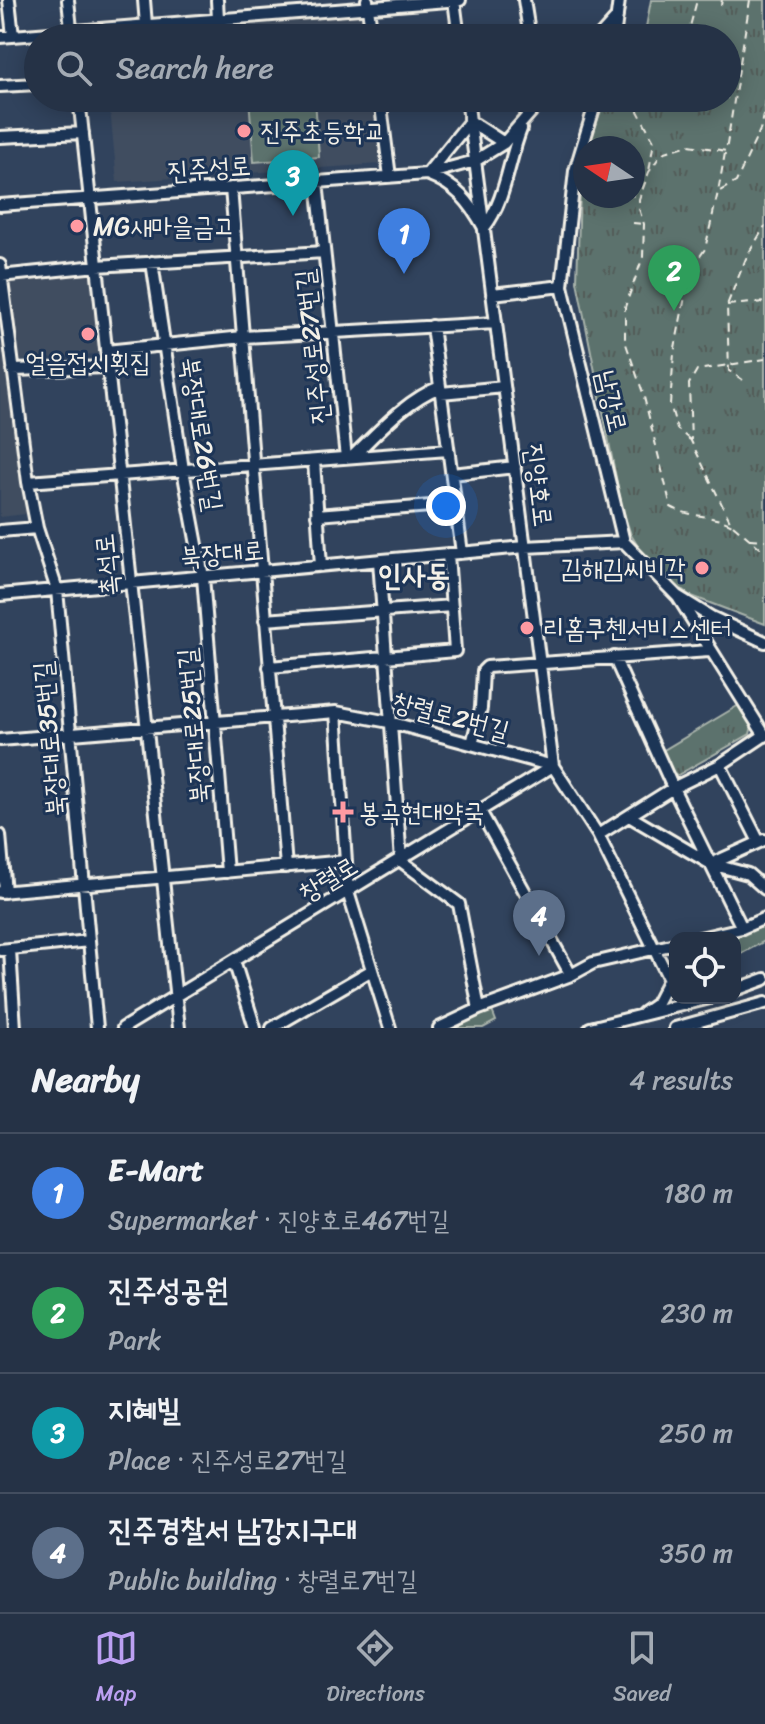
<!DOCTYPE html>
<html lang="en">
<head>
<meta charset="utf-8">
<style>
	:root { --surface:#253246; --page:#313e51; --text:#f1f3f6; --muted:#a3aab3; --line:#424d5f; --accent:#bca0f2 }
	body { margin:0; font-family:Sriracha,"Poor Story",sans-serif; background:var(--page); color:var(--text) }
	.controls { position:absolute; right:24px; bottom:24px; display:grid; overflow:hidden; border-radius:16px; box-shadow:0 4px 20px #0003 }
	.controls button { width:72px; height:72px; display:grid; place-items:center; padding:0; border:0; border-bottom:2px solid var(--line); background:var(--surface); color:var(--text); font:40px sans-serif }
	.compass { position:absolute; left:573px; top:136px; width:72px; height:72px; border-radius:50%; background:var(--surface); box-shadow:0 4px 20px #0003; rotate:283deg }
	.you { position:absolute; left:446px; top:506px; width:28px; height:28px; margin:-20px; border:6px solid #fff; border-radius:50%; background:#1a73e8; box-shadow:0 0 0 12px #1a73e833 }
	.badge { display:grid; place-items:center; width:52px; height:52px; border-radius:50%; background:var(--accent); color:#fff; font-size:26px; font-weight:700 }
	.pin { position:absolute; translate:-50% -66px; filter:drop-shadow(0 2px 4px #0008) }
	.pin::after { content:''; position:absolute; top:42px; width:28px; height:24px; background:inherit; clip-path:polygon(0 0,100% 0,50% 100%) }
	.list { margin:0; padding:0; list-style:none }
	h2 { display:flex; justify-content:space-between; align-items:center; height:104px; margin:0; padding:0 32px; font-size:34px }
	h2 small { font-size:26px; font-weight:400; color:var(--muted) }
	.list li { display:grid; grid-template-columns:52px 1fr auto; gap:24px; align-items:center; box-sizing:border-box; height:120px; padding:0 32px; border-top:2px solid var(--line) }
	.list b { display:block; font-size:30px; white-space:nowrap }
	.list p { margin:0; font-size:26px; white-space:nowrap; color:var(--muted) }
	.list em { font-size:26px; font-style:normal; color:var(--muted) }
	.icon { flex:none; width:44px; height:44px; fill:none; stroke:currentColor; stroke-width:2; stroke-linecap:round; stroke-linejoin:round }
	.map { position:relative; flex:none; width:765px; height:1028px; overflow:hidden }
	.search { position:absolute; background:var(--surface); box-shadow:0 4px 20px #0003; left:24px; right:24px; top:24px; height:88px; display:flex; align-items:center; gap:20px; box-sizing:border-box; padding:0 28px; border-radius:44px; color:var(--muted); font-size:30px }
	.sheet { height:584px; background:var(--surface) }
	nav { display:flex; justify-content:space-around; align-items:center; box-sizing:border-box; height:112px; border-top:2px solid var(--line); background:var(--surface); font-size:22px; color:var(--muted) }
	nav a { display:grid; justify-items:center; gap:4px }
	nav .on { color:var(--accent) }
	.map>svg:first-child { display:block }
	.built { fill:#3f4d61 }
	.green { fill:#5c726d; stroke:#a8b2aa; stroke-width:2 }
	.park { fill:url(#park-tufts); stroke:#a8b2aa; stroke-width:2 }
	.lines { fill:none; stroke-linecap:round; stroke-linejoin:round }
	.minor-casing { stroke:#f4f1e8; stroke-width:16 }
	.path { stroke:#f4f1e8; stroke-width:2; stroke-dasharray:8 6; stroke-linecap:butt }
	.minor { stroke:#1d3557; stroke-width:10 }
	.poi-dot { fill:#ff9aa2; stroke:#1d3557; stroke-width:3 }
	.labels { text-anchor:middle; stroke-width:6; stroke-linejoin:round; paint-order:stroke }
	.poi-label { font-size:26px; fill:#f4f1e8; stroke:#1d3557; text-anchor:start }
	.street-label { font-size:26px; fill:#f4f1e8; stroke:#1d3557 }
	.quarter-label { font-size:30px; font-weight:bold; fill:#f4f1e8; stroke:#1d3557 }
</style>
</head>
<body>
<div class="map">
<svg width="765" height="1028" viewBox="0 0 765 1028">
	<defs>
		<pattern id="park-tufts" width="24" height="20" patternUnits="userSpaceOnUse" patternTransform="scale(2)"><rect width="24" height="20" fill="#5c726d"/><path d="M3 7l-1-3M5 7V3M7 7l1-3M15 17l-1-3M17 17v-4M19 17l1-3" fill="none" stroke="#525b58"/></pattern>
	</defs>
	<rect width="100%" height="100%" fill="#31435d"/>
	<filter id="ink" filterUnits="userSpaceOnUse"><feTurbulence type="fractalNoise" baseFrequency=".0125" numOctaves="2"/><feDisplacementMap in="SourceGraphic" scale="16" xChannelSelector="R" yChannelSelector="G"/><feConvolveMatrix kernelMatrix="1 2 1 2 8 2 1 2 1" color-interpolation-filters="sRGB"/></filter>
	<g filter="url(#ink)">
		<!-- built -->
		<path class="built" d="M362,14l3,24h-167l-2,-13z
			M109,98h263l8,66 -263,18z
			M89,263l5,4 10,86 -85,8 -11,-91z
			M0,345h7l28,168 -35,4z"/>
		<!-- green -->
		<path class="green" d="M249,98h66l4,59 -65,5z
			M765,926v15l-30,16v-19h-5z"/>
		<!-- park -->
		<path class="park" d="M651,0h114v624l-76,-29 -10,-8 -38,-36 -10,-16 -9,-27 -45,-227 3,-90 5,-31v36h48v-48h-45l17,-50h122v-60h-83z
			M739,705l13,21 -2,8 -74,42 -7,-2 -10,-21z
			M489,1003l7,18 -13,7h-44z"/>
		<g class="lines">
			<!-- minor casing -->
			<g class="minor-casing">
				<path id="minor" d="M9,0l4,36
					M68,0l4,38
					M144,0l2,25
					M217,0l1,19
					M367,0l5,38
					M454,0l5,38
					M524,0l6,38
					M0,37l460,-37
					M598,38l19,-21
					M614,38l5,-38
					M0,86l38,-2
					M79,98l100,930
					M380,98l10,79
					M467,98l86,668 45,69 77,156
					M597,98l-22,73 -13,115 62,256 53,54 34,21 54,25
					M0,137l83,-4
					M504,143l-34,-22 -43,53c29,11 43,28 57,54 22,-28 24,-66 37,-99
					M317,182l29,276
					M231,188l55,679
					M0,205l427,-31 48,-13 29,-18 39,-45
					M152,262l31,208 20,107 24,295
					M0,265l28,217 9,46 20,62 40,438
					M0,276l97,-10 227,-14
					M492,294l70,-8
					M432,326l30,227
					M106,351l137,-14 253,-14
					M13,370l95,-3
					M441,393l63,-6
					M352,457c26,-25 54,-57 88,-70
					M314,461l7,105
					M452,474l63,-7
					M28,482l420,-32
					M317,515l139,-11
					M0,531l37,-3
					M379,561l22,300 58,43 20,105
					M0,595l525,-48 99,-5
					M678,597l87,139
					M265,620l187,-14
					M614,657l59,131 69,140
					M269,667l186,-16 -7,-97
					M336,712l12,180 42,136
					M0,740l336,-28 53,10 164,44
					M472,744l9,-36 2,-37 4,-4 222,-16
					M720,765l39,77
					M480,811l91,164
					M629,816l82,48 37,10 17,15
					M0,835l5,57
					M598,835l75,-47 47,-23 45,-30
					M711,864l53,-24
					M0,892l346,-31
					M700,938l42,-10 23,-10
					M0,950l89,-9
					M10,950l5,78
					M234,961l21,67
					M735,990l30,-11
					M643,1013l13,-9 12,-23 5,2
					M123,1028l430,-262
					M272,1028l100,-58
					M439,1028l40,-19 92,-34 22,-12 82,-19
					M590,1028l120,-30
					M675,1028l90,-25"/>
			</g>
			<!-- path -->
			<path class="path" d="M750,0l-24,151 -37,-6 -27,8 -13,19 -10,27v10l5,15 -1,33 -18,50v34l18,52 28,114c20,11 41,7 61,18l-41,-84 -2,-57 8,-14 68,-11
				M721,5l1,-5
				M687,38l10,-38
				M645,98l-7,8v5l16,30 -5,30
				M725,153l-7,39 18,-10 24,-52 5,-25
				M633,223l10,1
				M727,305l38,-3
				M743,380l-14,-9 -2,-66 20,-49 18,-30
				M690,440l-13,-11 -7,-25 4,-51 16,-82 15,-22 13,-57
				M733,525l32,27
				M750,539l15,1"/>
			<!-- minor -->
			<use href="#minor" class="minor"/>
		</g>
	</g>
	<!-- markers -->
	<g class="poi-dot">
		<circle cx="244" cy="131" r="8"/>
		<circle cx="77" cy="226" r="8"/>
		<circle cx="88" cy="334" r="8"/>
		<circle cx="702" cy="568" r="8"/>
		<circle cx="527" cy="628" r="8"/>
		<path d="M339 800h8v8h8v8h-8v8h-8v-8h-8v-8h8z"/>
	</g>
	<g class="labels">
		<!-- poi labels -->
		<g class="poi-label">
			<text x="260" y="140">진주초등학교</text>
			<text x="93" y="235">MG새마을금고</text>
			<text x="88" y="371" text-anchor="middle">얼음접시횟집</text>
			<text x="686" y="577" text-anchor="end">김해김씨비각</text>
			<text x="543" y="637">리홈쿠첸서비스센터</text>
			<text x="359" y="821">봉곡현대약국</text>
		</g>
		<!-- street labels -->
		<g class="street-label">
			<text transform="translate(209 168) rotate(-4)" y="9">진주성로</text>
			<text transform="translate(312 347) rotate(-96)" y="9">진주성로27번길</text>
			<text transform="translate(612 401) rotate(77)" y="9">남강로</text>
			<text transform="translate(202 434) rotate(81)" y="9">북장대로26번길</text>
			<text transform="translate(539 485) rotate(83)" y="9">진양호로</text>
			<text transform="translate(222 553) rotate(-5)" y="9">북장대로</text>
			<text transform="translate(107 565) rotate(-96)" y="9">촉석로</text>
			<text transform="translate(451 716) rotate(15)" y="9">창렬로2번길</text>
			<text transform="translate(193 726) rotate(-95)" y="9">북장대로25번길</text>
			<text transform="translate(49 739) rotate(-95)" y="9">북장대로35번길</text>
			<text transform="translate(328 879) rotate(-31)" y="9">창렬로</text>
		</g>
		<!-- quarter labels -->
		<g class="quarter-label">
			<text x="414" y="585">인사동</text>
		</g>
	</g>
</svg>
<div class="controls">
<button><svg class="icon" aria-label="locate" viewBox="0 0 24 24"><circle cx="12" cy="12" r="6"/><path d="M12 2v4M12 18v4M2 12h4M18 12h4"/></svg></button>
</div>
<svg class="compass" viewBox="-18 -18 36 36"><path d="M0-13l5 13h-10z" fill="#e53935"/><path d="M0 13l5-13h-10z" fill="#a3aab3"/></svg>
<div class="you"></div>
<div class="pin badge" style="left:404px;top:274px;background:#3f7fe0">1</div>
<div class="pin badge" style="left:674px;top:311px;background:#2e9e5b">2</div>
<div class="pin badge" style="left:293px;top:216px;background:#0f9aa8">3</div>
<div class="pin badge" style="left:539px;top:956px;background:#5c6f8a">4</div>
<div class="search"><svg class="icon" aria-label="search" viewBox="0 0 24 24"><circle cx="10" cy="10" r="6"/><path d="M15 15l6 6"/></svg>Search here</div>
</div>
<section class="sheet">
<h2>Nearby<small>4 results</small></h2>
<ul class="list">
<li><span class="badge" style="background:#3f7fe0">1</span><div><b>E-Mart</b><p>Supermarket · 진양호로467번길</p></div><em>180 m</em></li>
<li><span class="badge" style="background:#2e9e5b">2</span><div><b>진주성공원</b><p>Park</p></div><em>230 m</em></li>
<li><span class="badge" style="background:#0f9aa8">3</span><div><b>지혜빌</b><p>Place · 진주성로27번길</p></div><em>250 m</em></li>
<li><span class="badge" style="background:#5c6f8a">4</span><div><b>진주경찰서 남강지구대</b><p>Public building · 창렬로7번길</p></div><em>350 m</em></li>
</ul>
</section>
<nav>
<a class="on"><svg class="icon" aria-label="map" viewBox="0 0 24 24"><path d="M3 6l6-2 6 2 6-2v14l-6 2-6-2-6 2zM9 4v14M15 6v14"/></svg>Map</a>
<a><svg class="icon" aria-label="directions" viewBox="0 0 24 24"><path d="M12 3l9 9-9 9-9-9zM9 14v-3h6M13 9l2 2-2 2"/></svg>Directions</a>
<a><svg class="icon" aria-label="saved" viewBox="0 0 24 24"><path d="M7 4h10v16l-5-4-5 4z"/></svg>Saved</a>
</nav>
</body>
</html>
